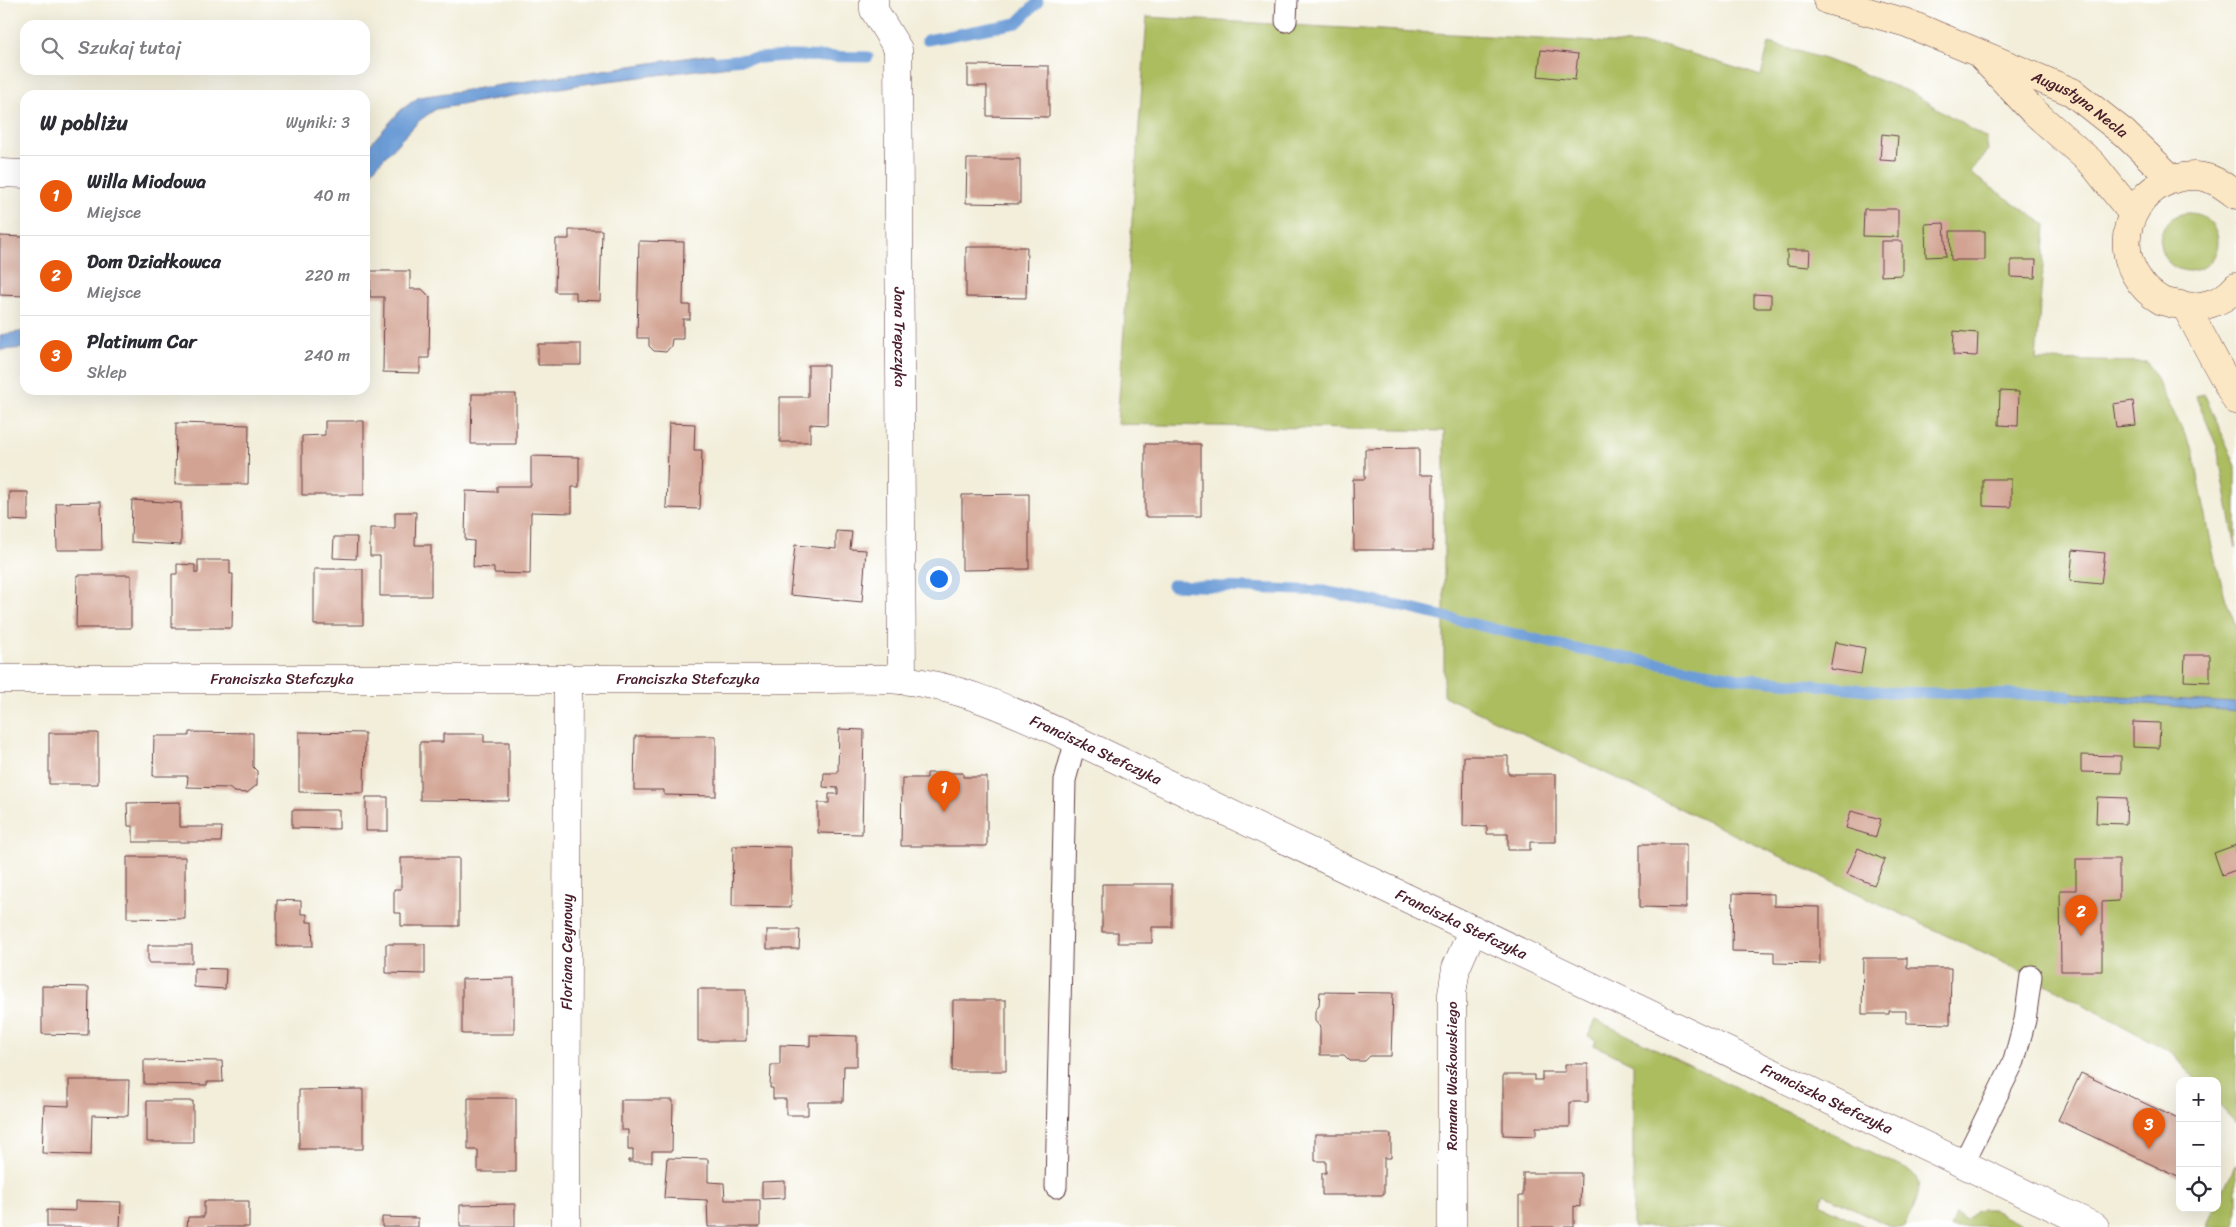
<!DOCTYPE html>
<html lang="pl">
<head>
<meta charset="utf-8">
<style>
	:root { --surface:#fff; --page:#f2f2f3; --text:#2b2b33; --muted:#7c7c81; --line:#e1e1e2; --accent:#ea580c }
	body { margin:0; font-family:Sriracha,sans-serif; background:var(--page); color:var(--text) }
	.controls { position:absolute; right:15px; bottom:15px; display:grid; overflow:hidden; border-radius:10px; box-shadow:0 5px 20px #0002 }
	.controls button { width:45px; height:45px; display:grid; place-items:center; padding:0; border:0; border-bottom:1px solid var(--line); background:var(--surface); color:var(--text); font:25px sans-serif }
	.you { position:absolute; left:938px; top:578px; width:18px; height:18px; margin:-12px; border:4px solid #fff; border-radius:50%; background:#1a73e8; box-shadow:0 0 0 8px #1a73e833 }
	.badge { display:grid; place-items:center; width:32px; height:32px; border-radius:50%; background:var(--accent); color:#fff; font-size:16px; font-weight:700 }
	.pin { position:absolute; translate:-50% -41px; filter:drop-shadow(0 1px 2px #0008) }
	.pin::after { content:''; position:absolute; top:26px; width:18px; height:15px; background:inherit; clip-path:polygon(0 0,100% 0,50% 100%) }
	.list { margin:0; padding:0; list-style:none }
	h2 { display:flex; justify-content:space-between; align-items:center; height:65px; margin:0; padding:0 20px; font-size:21px }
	h2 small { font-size:16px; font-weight:400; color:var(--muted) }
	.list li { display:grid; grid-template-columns:32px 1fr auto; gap:15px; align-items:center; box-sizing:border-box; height:80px; padding:0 20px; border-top:1px solid var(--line) }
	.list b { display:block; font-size:19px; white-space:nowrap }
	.list p { margin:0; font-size:16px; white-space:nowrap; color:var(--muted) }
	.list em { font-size:16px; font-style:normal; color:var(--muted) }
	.icon { flex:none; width:28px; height:28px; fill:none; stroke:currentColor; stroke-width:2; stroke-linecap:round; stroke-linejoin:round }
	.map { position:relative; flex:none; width:2236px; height:1227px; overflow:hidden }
	.search { position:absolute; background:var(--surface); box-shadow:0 5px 20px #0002; left:20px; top:20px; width:350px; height:55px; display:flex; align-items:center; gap:12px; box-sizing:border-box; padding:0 18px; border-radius:15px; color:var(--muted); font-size:19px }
	.panel { position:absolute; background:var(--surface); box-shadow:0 5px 20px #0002; left:20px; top:90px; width:350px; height:305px; border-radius:15px }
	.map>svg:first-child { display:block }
	.green { fill:#acbd60; stroke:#7b6e46 }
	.water { fill:#6d9dd7; stroke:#5c5e81 }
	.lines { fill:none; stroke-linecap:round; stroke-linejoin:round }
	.stream { stroke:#6d9dd7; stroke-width:11 }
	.building { fill:#d2a392 }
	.service-casing { stroke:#633e45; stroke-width:23 }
	.minor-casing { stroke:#633e45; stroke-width:29 }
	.secondary-casing { stroke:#633e45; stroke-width:29 }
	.service { stroke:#fff; stroke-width:21 }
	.minor { stroke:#fff; stroke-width:28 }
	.secondary { stroke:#fbe7c3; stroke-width:28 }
	.labels { text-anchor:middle; stroke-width:5; stroke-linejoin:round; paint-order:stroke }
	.street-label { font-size:15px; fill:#4a1f2b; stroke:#fff }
</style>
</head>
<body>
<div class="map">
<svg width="2236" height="1227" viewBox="0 0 2236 1227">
	<rect width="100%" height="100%" fill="#fff"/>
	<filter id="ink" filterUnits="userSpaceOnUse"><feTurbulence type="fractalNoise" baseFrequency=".02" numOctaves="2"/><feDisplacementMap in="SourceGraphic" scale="10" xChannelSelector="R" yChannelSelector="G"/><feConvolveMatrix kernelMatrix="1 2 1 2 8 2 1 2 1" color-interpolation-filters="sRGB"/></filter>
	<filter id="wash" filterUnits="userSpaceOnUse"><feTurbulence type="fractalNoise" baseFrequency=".0096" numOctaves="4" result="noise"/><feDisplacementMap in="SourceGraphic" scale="20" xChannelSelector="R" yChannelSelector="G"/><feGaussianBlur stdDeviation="1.12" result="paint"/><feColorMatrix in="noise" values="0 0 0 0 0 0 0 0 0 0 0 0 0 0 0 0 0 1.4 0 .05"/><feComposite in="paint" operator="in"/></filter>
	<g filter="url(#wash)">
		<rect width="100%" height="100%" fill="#f2eeda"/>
		<!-- green -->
		<path class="green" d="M1147,17l520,29 94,30 8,-33 56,16 87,34 74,45 2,12 -18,23 76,52 -10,135 111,2 46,88 20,102 13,48 10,26v497l-19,-20v-22h-20l-26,-29 -140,-76 -587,-280v-265l-327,-7z
			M2160 242a29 29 0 1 1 58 0a29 29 0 1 1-58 0Z
			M2204,393l32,73v82l-19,-101 -21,-51z
			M1596,1020l314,151c19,15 2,39 -6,56h-12l-68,-33 -4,10 46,23h-233v-163l-39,-19 2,-5 -8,-4z
			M2236,1164v63h-28l6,-19h3v-6z
			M1981,1209h10l37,18h-77l5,-13 10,6 9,-9z"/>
		<!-- water -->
		<path class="water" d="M712,54l18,12 -146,18 -148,25 -16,11 -55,58v-28l36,-40 18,-13z
			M25,331v17l-25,2v-15z
			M2052,692l184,11v8l-184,-14z"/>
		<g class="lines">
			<!-- stream -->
			<path class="stream" d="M927,40l90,-17 21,-21
				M707,62l79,-6 82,1
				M1172,585l151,6 81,16 172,42 163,29 150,14 179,4"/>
		</g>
		<g id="blocks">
			<!-- building -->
			<path class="building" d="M1541,50l37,4 -3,26 -37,-4z
				M968,65l81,1v51l-62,-1v-30h-19z
				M1882,134l16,2 -2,25 -16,-1z
				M967,159h53v45l-54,-1z
				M1864,209h34v28l-35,-1z
				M1944,223l2,33 -20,1 -1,-33z
				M569,230h33l-2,71 -24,-1v-8h-21l1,-53h13z
				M1950,231h35v29h-34z
				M0,236l25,1v59l-25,-1z
				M639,241l45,1 -1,63h7v14h-7v20h-11l-1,7 -5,6 -12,-1 -5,-5v-8h-12z
				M1881,241h21v34l-21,1z
				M966,247h61l-1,51 -60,-1z
				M1787,250h23l-1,17 -22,-2z
				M2011,260h25l-1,18 -24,-1z
				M370,271h40v18h12l8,8 -1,61h-9v15l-37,-1 1,-75h-14z
				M1754,294l17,1v13h-17z
				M1954,331l24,2 -1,23 -24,-1z
				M538,344h43v21h-43z
				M808,365h20l-1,60 -17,-1v18h-30v-45h28z
				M2000,391l19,1 -1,34 -19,-1z
				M472,394h44v50h-45z
				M2133,401l3,24 -20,2 -3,-23z
				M325,421h39v74h-62v-59l23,-1z
				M176,423l73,2 -1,59h-73z
				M669,423l26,1 -1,26h8l-2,59 -34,-1z
				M1145,444h56v73h-56z
				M1419,448v27h14v75h-79l-1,-71h12v-30z
				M531,456l48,1v30h-7v26l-41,-1 -1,62 -36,-1v-5l-21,-1 1,-26 -9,-1 1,-49 31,1v-6h34z
				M1983,479h28v28l-28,-1z
				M9,492h19v29l-19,-1z
				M1029,494v75l-67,1v-75z
				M132,500l49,3v42l-50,-3z
				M101,502l1,48h-45l-1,-47z
				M395,512h21l-1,33h16v51h-51v-40h-10v-28h25z
				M836,531l16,1 -2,17 16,1 -4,52 -72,-7 5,-50 41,4z
				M334,537h23l-1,22 -23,-1z
				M2073,550l32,3 -4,31 -31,-3z
				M198,560h32v14h3l-1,54h-60v-54h5v-10l18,1v8h3z
				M314,569h49v56h-49z
				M77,575h54v53h-55z
				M1835,642l30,6 -4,26 -31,-5z
				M2185,655h25v27l-26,-1z
				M2133,722l27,1 -1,25 -26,-1z
				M839,729l25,1 -2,104 -44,-1v-30h11v-9h9v-6l-15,-1 1,-14h14z
				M189,732l64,1v34l4,4v14l-10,8 -13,-1 -5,-4 -42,-1 1,-11h-35l1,-40h35z
				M299,732l66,1 -1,60 -65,-1z
				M49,733h49v51h-49z
				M443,734h41v8h25v59l-89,-1v-58h23z
				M635,736h81v60l-52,-1v-5h-30z
				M2081,755l40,1v17l-40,-1z
				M1464,756h44v18h48v68h-26v8h-22v-16h-21v-7l-24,-1z
				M927,773h36v4h24v69h-86l1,-68h25z
				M366,797h22v34h-22z
				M2097,797l30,1 -1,26 -30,-1z
				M180,802v25h42l-1,15h-88v-16h-5l-1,-23z
				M292,810h47v19l-47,-1z
				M1851,811l30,8 -5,18 -30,-9z
				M1640,844h46v64l-46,-1z
				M2236,845v25l-14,5 -8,-22z
				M733,846l58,1v60l-59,-1z
				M1858,848l27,12 -11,25 -27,-11z
				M127,857h58v62l-58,-1z
				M401,858h58v68h-58v-13h-7v-24h7z
				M2076,859h43v42l-17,1v69h-41l-1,-81h16z
				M1102,884h70v43h-20v16h-34v-11h-16z
				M1733,893l41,1v12l46,1v57l-46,-1v-11l-42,-1z
				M277,900l24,1v13h6v8h5l1,24h-36z
				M767,930h33l-1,19h-32z
				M386,944h39v30l-39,-1z
				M148,945h44v18h-44z
				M1863,958h44v10h44l-1,56 -44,-1v-12h-17v3h-27z
				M194,968l32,1 -1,20 -31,-2z
				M514,978v56h-52v-55z
				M42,986l47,1 -1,48 -46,-1z
				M698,989h48v52h-48z
				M1320,992l73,1 -2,63h-21l-5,5h-15l-6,-6h-24v-28l-5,-6v-10l4,-5z
				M953,1000h53v71h-54z
				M810,1035l47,1v30h-13l-1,36h-35v13h-22v-16h-13v-11h-3l1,-23h9v-20l30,1z
				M144,1060l78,1 1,21h-16v3l-63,-1z
				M1565,1064h23v38h-18v25h-34v9l-33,-1v-60h31v5h8v-8h23z
				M2081,1073l99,47v58l-122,-58z
				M69,1080h60l-1,36 -36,-1 -1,40 -49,-2 2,-48 25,1z
				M363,1089v60h-64v-59z
				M468,1098h48v74h-38v-22h-10z
				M621,1100h52l-1,51h-20v11h-24v-2h5v-10h-5v-20h-7z
				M147,1101h46v41h-46z
				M1315,1134h76v24h-7v37h-62v-22h4v-12h-11z
				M667,1158l41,1v23l16,1 1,17h35v27h-52l-1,-27 -43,-2z
				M1523,1173h58l-1,34 -6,-1v21h-55v-31h4z
				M785,1181v17l-23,1v-17z
				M75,1201l46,1 -1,25h-73v-17l28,1z
				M204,1201h45v26h-62l1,-10h16z
				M515,1204v23h-55v-22z
				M382,1217l36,1v9h-36z"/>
		</g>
	</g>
	<g filter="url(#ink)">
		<use href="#blocks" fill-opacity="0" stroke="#633e45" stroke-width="1"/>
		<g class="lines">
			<!-- service casing -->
			<g class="service-casing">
				<path id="service" d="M1286,21l1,-21
					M1963,1164l51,-103 11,-41 6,-44
					M1056,1187l9,-407 11,-40"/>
			</g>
			<!-- minor casing -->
			<g class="minor-casing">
				<g id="minor">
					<path id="s1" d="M874,0v10l24,39 4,631"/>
					<path d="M0,173l25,1"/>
					<path id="s2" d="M0,679h832c23,0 47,-1 69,1 62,6 120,35 175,60l1019,487"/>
					<path id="s3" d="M566,1227l2,-549"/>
					<path d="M1452,1227v-233l4,-26 17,-39"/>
				</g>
			</g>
			<!-- secondary casing -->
			<g class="secondary-casing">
				<g id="secondary">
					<path id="s4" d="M1827,0l80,23 165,69 52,41 48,46"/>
					<path d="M1983,58l49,52 60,53 40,50"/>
					<path d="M2236,195c-12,-9 -25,-19 -41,-19 -51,-1 -85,54 -60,98 6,11 16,21 27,27 6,2 13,3 19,4 18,5 43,-3 55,-18"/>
					<path d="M2186,307l50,93"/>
				</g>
			</g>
			<!-- service -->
			<use href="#service" class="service"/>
			<!-- minor -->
			<use href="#minor" class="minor"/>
			<!-- secondary -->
			<use href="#secondary" class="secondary"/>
		</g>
	</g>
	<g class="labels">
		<!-- street labels -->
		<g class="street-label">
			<text dy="5" stroke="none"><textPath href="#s4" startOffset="275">Augustyna Necla</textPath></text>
			<text dy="5" stroke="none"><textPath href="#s1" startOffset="344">Jana Trepczyka</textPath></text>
			<text dy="5" stroke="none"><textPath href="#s2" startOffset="688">Franciszka Stefczyka</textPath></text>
			<text dy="5" stroke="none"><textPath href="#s2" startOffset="282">Franciszka Stefczyka</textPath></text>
			<text dy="5" stroke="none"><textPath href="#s2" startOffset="1109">Franciszka Stefczyka</textPath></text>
			<text dy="5" stroke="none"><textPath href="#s2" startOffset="1514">Franciszka Stefczyka</textPath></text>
			<text dy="5" stroke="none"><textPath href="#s3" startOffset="275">Floriana Ceynowy</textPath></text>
			<text transform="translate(1452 1076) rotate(-90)" y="5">Romana Waśkowskiego</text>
			<text dy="5" stroke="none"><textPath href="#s2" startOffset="1919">Franciszka Stefczyka</textPath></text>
		</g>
	</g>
</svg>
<div class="controls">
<button>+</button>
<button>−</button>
<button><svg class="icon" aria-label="locate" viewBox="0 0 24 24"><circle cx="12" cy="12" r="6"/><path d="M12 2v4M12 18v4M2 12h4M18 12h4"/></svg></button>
</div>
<div class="you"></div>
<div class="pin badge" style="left:944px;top:812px">1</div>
<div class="pin badge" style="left:2081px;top:936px">2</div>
<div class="pin badge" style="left:2149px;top:1149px">3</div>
<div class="search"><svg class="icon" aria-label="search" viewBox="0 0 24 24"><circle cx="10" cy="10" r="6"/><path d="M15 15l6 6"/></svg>Szukaj tutaj</div>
<section class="panel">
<h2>W pobliżu<small>Wyniki: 3</small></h2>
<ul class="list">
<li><span class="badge">1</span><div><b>Willa Miodowa</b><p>Miejsce</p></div><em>40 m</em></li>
<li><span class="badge">2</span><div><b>Dom Działkowca</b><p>Miejsce</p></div><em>220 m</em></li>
<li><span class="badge">3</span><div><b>Platinum Car</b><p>Sklep</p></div><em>240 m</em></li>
</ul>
</section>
</div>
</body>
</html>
